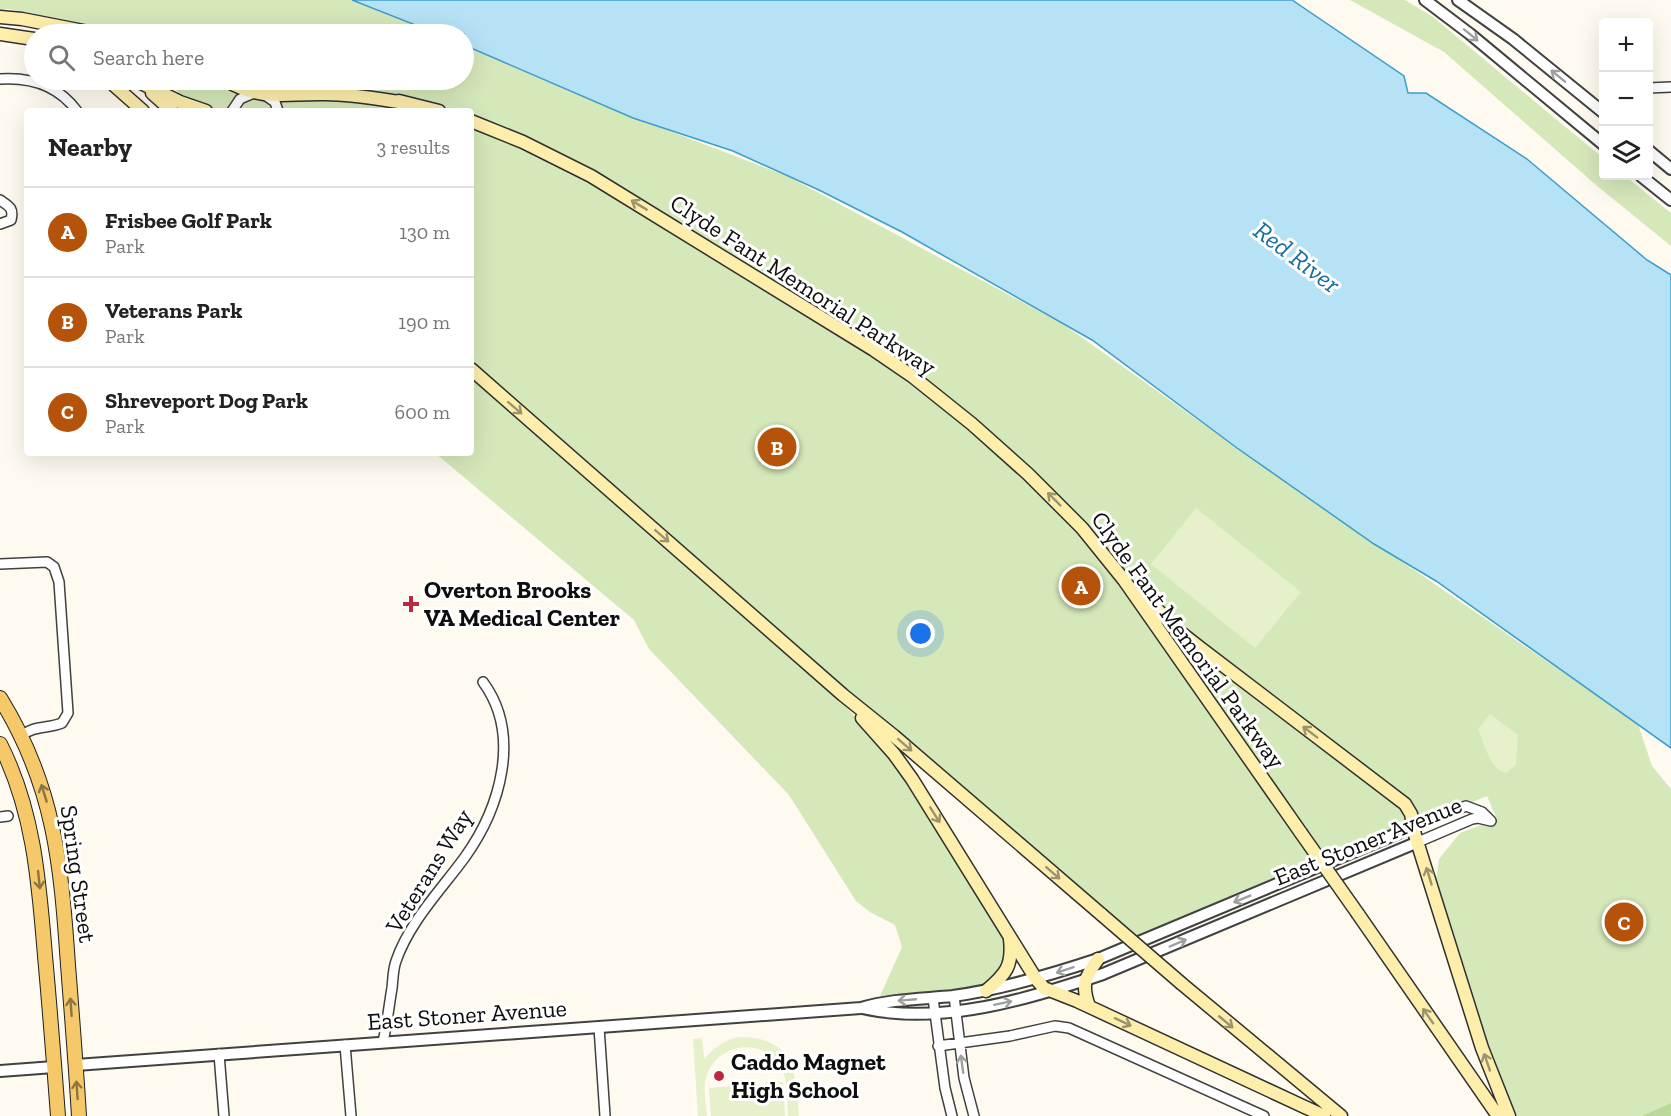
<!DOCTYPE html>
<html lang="en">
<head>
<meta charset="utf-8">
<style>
	:root { --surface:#fff; --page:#f2f2f2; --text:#222; --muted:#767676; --line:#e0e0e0; --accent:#b45309 }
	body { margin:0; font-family:"Zilla Slab",serif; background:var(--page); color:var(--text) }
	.controls { position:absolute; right:18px; top:18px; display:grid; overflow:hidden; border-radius:6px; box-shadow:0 6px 24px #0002 }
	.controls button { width:54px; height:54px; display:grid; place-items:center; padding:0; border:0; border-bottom:2px solid var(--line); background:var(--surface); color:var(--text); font:30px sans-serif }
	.you { position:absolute; left:921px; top:634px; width:21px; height:21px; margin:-15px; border:4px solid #fff; border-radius:50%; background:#1a73e8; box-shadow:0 0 0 9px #1a73e833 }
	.badge { display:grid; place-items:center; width:39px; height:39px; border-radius:50%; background:var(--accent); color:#fff; font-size:20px; font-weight:700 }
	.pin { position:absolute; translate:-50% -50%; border:3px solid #fff; box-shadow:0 2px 6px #0006 }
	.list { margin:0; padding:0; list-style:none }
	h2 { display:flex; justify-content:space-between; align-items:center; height:78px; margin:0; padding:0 24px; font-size:26px }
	h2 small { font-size:20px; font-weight:400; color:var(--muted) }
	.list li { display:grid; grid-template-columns:39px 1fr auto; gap:18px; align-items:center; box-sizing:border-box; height:90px; padding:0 24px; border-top:2px solid var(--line) }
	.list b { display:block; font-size:22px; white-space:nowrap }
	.list p { margin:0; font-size:20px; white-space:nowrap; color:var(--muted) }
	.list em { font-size:20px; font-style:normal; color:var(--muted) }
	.icon { flex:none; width:33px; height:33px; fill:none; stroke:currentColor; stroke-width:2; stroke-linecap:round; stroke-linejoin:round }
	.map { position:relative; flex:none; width:1671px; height:1116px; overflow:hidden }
	.search { position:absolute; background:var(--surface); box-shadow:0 6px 24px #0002; left:24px; top:24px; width:450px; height:66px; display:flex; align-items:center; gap:15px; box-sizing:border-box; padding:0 21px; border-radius:33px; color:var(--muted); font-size:22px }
	.panel { position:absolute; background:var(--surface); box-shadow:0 6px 24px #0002; left:24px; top:108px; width:450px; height:348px; border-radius:6px }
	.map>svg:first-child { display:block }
	.green { fill:#d5e8ba }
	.forest { fill:#bbd999 }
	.pitch { fill:#e6f0cb }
	.water { fill:#b5e2f5; stroke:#3e9dca; stroke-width:1.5 }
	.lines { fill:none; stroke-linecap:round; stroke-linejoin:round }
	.minor-casing { stroke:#414141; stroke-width:12 }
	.tertiary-casing { stroke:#414141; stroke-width:14 }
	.secondary-casing { stroke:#303030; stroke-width:15 }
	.primary-casing { stroke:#1f1f1f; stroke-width:16 }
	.minor { stroke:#fff; stroke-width:9 }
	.tertiary { stroke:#fff; stroke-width:10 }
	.secondary { stroke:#fdeeac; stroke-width:12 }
	.primary { stroke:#f5c869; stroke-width:14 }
	.secondary-bridge-casing { stroke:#303030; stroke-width:15; stroke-linecap:butt }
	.secondary-bridge { stroke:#fdeeac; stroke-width:12 }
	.oneway { stroke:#9f9f9f }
	.oneway2 { stroke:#9d946d }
	.oneway3 { stroke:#8d7440 }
	.poi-dot { fill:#bb293b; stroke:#fff; stroke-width:2 }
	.labels { text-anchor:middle; stroke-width:6; stroke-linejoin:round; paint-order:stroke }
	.street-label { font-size:24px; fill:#0e0e0e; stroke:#fff }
	.poi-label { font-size:24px; font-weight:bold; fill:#0e0e0e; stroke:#fff; text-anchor:start }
	.water-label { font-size:26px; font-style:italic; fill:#1a6e9d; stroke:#fff }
</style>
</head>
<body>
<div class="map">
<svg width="1671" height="1116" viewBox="0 0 1671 1116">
	<rect width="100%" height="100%" fill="#fffaef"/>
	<!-- green -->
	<path class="green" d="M0,0h351l84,34h-295l-131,-25 -9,1z
		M1350,0h55l28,17 170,141 1,18h21l46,37v33l-75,-61 -152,-133z
		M464,46l154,65 171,66 274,147 174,124 401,276 14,42 19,23v314l-30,13h-124l-27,-58 -54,-179 3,-20 21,-26 37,-14 -10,-23 -355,145 -661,-577v-253h-276l-28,-31h297z
		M471,377l320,276 56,55 27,28 29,39 104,162 -2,31 -22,20 -103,8 22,-49 -7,-22 -25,-13 -14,-11 -67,-106 -140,-146 -15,-29 -199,-167h36z"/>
	<!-- forest -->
	<path class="forest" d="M1671,1103v13h-30z"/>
	<!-- pitch -->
	<path class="pitch" d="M1196,508l105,84 -46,56 -104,-84z
		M1490,714l28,21 -2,30 -10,8c-16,-3 -22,-30 -28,-44z
		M739,1037c55,0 57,34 60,79h-11c-1,-16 1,-36 -8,-50 -17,-29 -62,-23 -73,9 -5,12 -1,28 0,41h-9l-5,-77 9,-1 2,21c11,-12 20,-19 35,-22z
		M783,1082l2,34h-74l-2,-28z"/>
	<!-- water -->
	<path class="water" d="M352,0h940l112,76 4,17h18l101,66 120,101 24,15v473l-235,-167 -62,-37 -137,-96 -145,-108 -190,-108 -83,-42 -86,-39 -100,-33 -169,-73v-11h-26z"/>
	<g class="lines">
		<!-- minor casing -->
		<g class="minor-casing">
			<path id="minor" d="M0,79c31,-2 58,6 77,32
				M1648,88l23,-1
				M265,95l10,7 3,9
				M232,111l8,-12 16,-7
				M0,200c9,6 14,8 11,20l-11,4
				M0,564l47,-2 7,5 5,15 9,131 -6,10c-15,6 -28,2 -41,13
				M0,817l8,-1
				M1413,827l53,-21 16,6 9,9
				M1418,842l54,-23 6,-1 13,3
				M954,996l10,82 10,38
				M933,998l12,90 7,28
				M599,1027l6,89
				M383,1042c4,-18 6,-36 9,-54 1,-9 1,-19 4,-27 14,-40 45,-71 69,-104 35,-49 57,-122 18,-175
				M345,1045l6,71
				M938,1046l72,-10 45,-10 14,2 195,88
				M219,1054l5,62"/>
		</g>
		<!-- tertiary casing -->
		<g class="tertiary-casing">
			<path id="tertiary" d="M1425,0l45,34 134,111
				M1458,0l55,39 91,74
				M1648,150l23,19
				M1641,176l30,24
				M862,1008c78,18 167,-9 241,-34l315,-132
				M76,1065l785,-57c30,-9 62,-9 92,-12 50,-7 97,-21 145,-37l315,-132
				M0,1071l54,-4"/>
		</g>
		<!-- secondary casing -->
		<g class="secondary-casing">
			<path id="secondary" d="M0,17l22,2 77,15
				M0,34l34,5
				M108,80l35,31
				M225,80c38,22 60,13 100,14 27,0 54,5 80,9
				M306,80l44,10
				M141,83l39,19 26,9
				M152,93l20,18
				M399,101l40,10
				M471,121l52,21 68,34 283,174 38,26 60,48 56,50 54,54 42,52 177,253
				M471,369l372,326 51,41 208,179
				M1141,593l35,36 23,18 206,157 6,10 4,21 67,213 27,68
				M862,718l32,36 18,25 124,200 8,9 33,13 247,115
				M1358,914l140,202
				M1182,984l159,132
				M986,991c20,-17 27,-25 24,-52
				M1089,1006c-8,-21 -4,-29 9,-47"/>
		</g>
		<!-- primary casing -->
		<g class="primary-casing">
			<path id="primary" d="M0,698c55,89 61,166 68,267 4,51 8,101 11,151
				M0,744c34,67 39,138 45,212 5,54 9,107 13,160"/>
		</g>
		<!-- minor -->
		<use href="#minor" class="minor"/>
		<!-- tertiary -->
		<use href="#tertiary" class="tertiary"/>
		<!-- secondary -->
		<use href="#secondary" class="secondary"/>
		<!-- primary -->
		<use href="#primary" class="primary"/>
		<!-- secondary-bridge casing -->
		<g class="secondary-bridge-casing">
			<path id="secondary-bridge" d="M1301,833l57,81
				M1102,915l80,69"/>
		</g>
		<!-- secondary-bridge -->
		<use href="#secondary-bridge" class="secondary-bridge"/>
	</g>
	<!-- one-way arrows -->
	<defs><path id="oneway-shaft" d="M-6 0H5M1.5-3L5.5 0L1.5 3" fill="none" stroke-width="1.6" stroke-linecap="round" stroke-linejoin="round" transform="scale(1.5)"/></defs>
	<g class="oneway">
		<use href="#oneway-shaft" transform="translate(1471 35) rotate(39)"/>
		<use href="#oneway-shaft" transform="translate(1558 76) rotate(-141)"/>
		<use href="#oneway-shaft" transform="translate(1242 899) rotate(158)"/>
		<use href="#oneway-shaft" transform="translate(1178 943) rotate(-23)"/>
		<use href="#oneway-shaft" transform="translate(1065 970) rotate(162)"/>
		<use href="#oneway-shaft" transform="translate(907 1000) rotate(175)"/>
		<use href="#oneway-shaft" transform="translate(1003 1003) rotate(-12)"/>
		<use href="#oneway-shaft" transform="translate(962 1064) rotate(-98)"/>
	</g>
	<g class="oneway2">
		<use href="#oneway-shaft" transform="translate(639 205) rotate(-149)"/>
		<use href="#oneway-shaft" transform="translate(515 408) rotate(41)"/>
		<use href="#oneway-shaft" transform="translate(1054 499) rotate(-135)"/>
		<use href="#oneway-shaft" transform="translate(662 536) rotate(41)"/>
		<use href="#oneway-shaft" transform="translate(1310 732) rotate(-143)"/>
		<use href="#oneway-shaft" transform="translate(905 745) rotate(41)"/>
		<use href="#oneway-shaft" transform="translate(935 815) rotate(58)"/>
		<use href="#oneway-shaft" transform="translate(1053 873) rotate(41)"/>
		<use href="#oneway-shaft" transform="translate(1429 876) rotate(-107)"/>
		<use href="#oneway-shaft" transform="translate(1428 1016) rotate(-125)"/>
		<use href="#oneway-shaft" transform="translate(1123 1022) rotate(25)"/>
		<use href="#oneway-shaft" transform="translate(1226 1022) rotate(40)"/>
		<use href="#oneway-shaft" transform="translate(1487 1062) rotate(-109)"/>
	</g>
	<g class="oneway3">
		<use href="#oneway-shaft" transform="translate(44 793) rotate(-107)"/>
		<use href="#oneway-shaft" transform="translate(39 880) rotate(84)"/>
		<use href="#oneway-shaft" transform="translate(71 1007) rotate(-94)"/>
		<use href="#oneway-shaft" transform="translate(77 1090) rotate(-94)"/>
	</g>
	<!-- markers -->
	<g class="poi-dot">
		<path d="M408 595h6v6h6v6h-6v6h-6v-6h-6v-6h6z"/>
		<circle cx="719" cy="1076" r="6"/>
	</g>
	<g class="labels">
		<!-- street labels -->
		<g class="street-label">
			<text transform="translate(803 285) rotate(33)" y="8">Clyde Fant Memorial Parkway</text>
			<text transform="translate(1188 640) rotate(54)" y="8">Clyde Fant Memorial Parkway</text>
			<text transform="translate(1368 841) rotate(-22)" y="8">East Stoner Avenue</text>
			<text transform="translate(429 871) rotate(-58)" y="8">Veterans Way</text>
			<text transform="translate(78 874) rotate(82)" y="8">Spring Street</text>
			<text transform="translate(467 1015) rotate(-4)" y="8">East Stoner Avenue</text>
		</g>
		<!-- poi labels -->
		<g class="poi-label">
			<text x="424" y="598">Overton Brooks<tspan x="424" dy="28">VA Medical Center</tspan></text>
			<text x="731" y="1070">Caddo Magnet<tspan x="731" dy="28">High School</tspan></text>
		</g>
		<!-- water labels -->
		<g class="water-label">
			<text transform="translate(1297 257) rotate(37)" y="9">Red River</text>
		</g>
	</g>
</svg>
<div class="controls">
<button>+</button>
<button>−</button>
<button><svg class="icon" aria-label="layers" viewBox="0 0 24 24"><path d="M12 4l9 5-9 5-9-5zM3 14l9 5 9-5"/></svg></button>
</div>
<div class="you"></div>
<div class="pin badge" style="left:1081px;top:586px">A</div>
<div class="pin badge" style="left:777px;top:447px">B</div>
<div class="pin badge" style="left:1624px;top:922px">C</div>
<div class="search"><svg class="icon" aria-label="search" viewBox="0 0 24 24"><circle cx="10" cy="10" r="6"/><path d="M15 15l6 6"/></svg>Search here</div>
<section class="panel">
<h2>Nearby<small>3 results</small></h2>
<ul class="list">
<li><span class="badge">A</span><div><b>Frisbee Golf Park</b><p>Park</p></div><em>130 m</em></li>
<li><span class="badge">B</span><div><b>Veterans Park</b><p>Park</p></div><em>190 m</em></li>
<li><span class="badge">C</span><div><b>Shreveport Dog Park</b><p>Park</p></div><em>600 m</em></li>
</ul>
</section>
</div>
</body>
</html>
